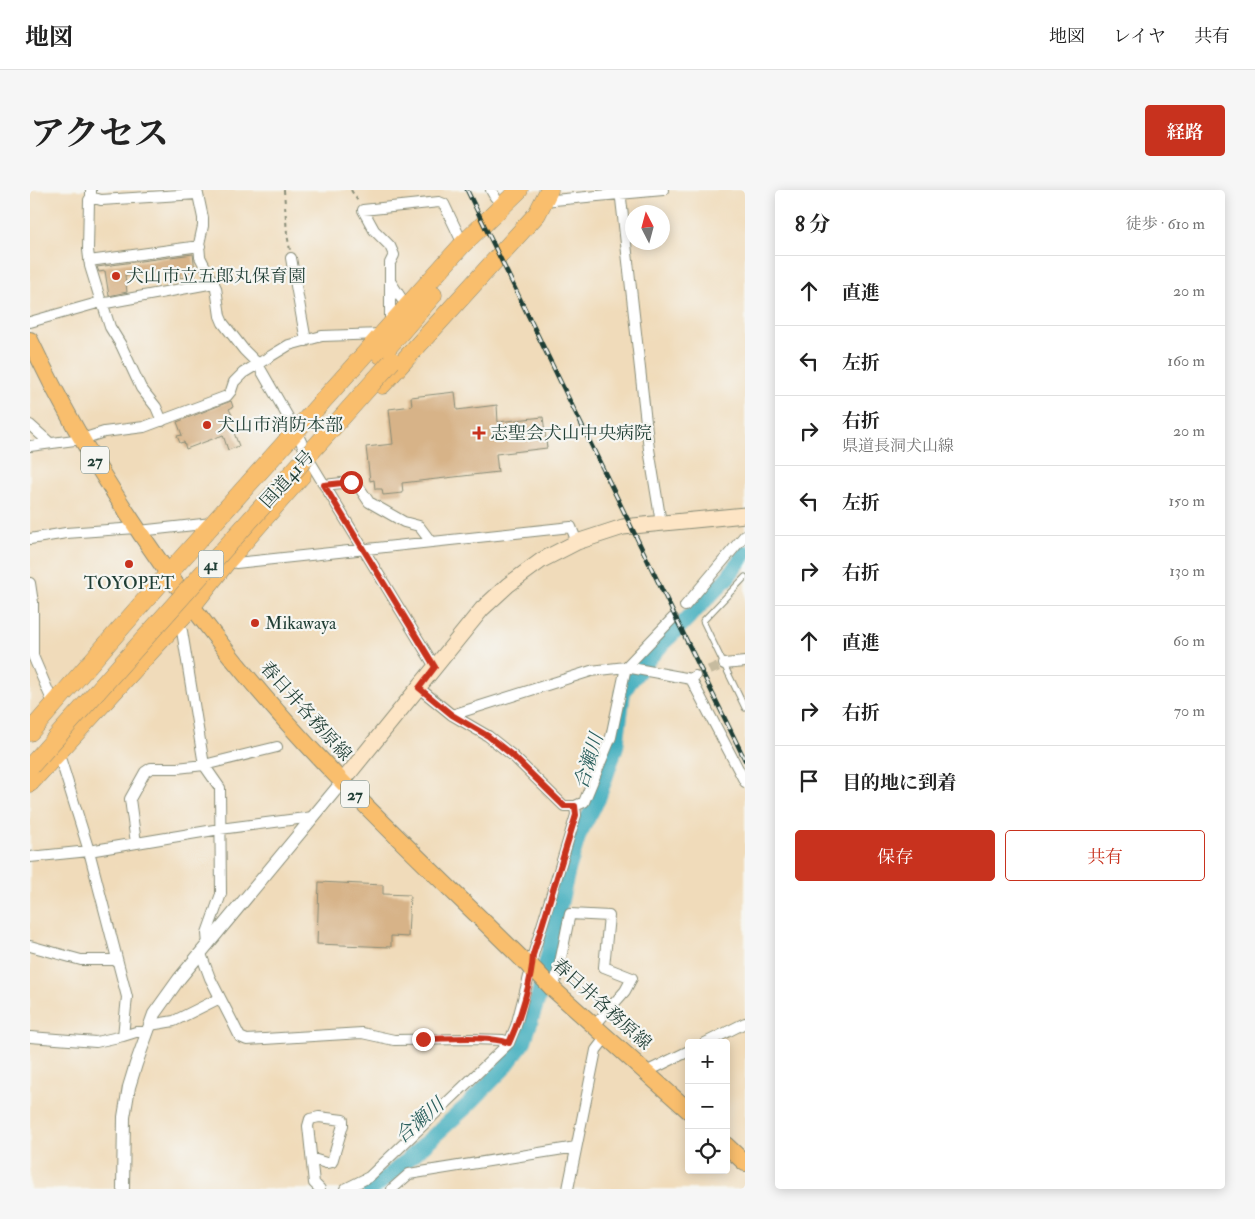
<!DOCTYPE html>
<html lang="ja">
<head>
<meta charset="utf-8">
<style>
	:root { --surface:#fff; --page:#f6f6f6; --text:#222; --muted:#767676; --line:#e0e0e0; --accent:#c8321e }
	body { margin:0; font-family:"IM FELL Double Pica","Noto Serif JP",serif; background:var(--page); color:var(--text) }
	.controls { position:absolute; right:15px; bottom:15px; display:grid; overflow:hidden; border-radius:5px; box-shadow:0 2px 12px #0003 }
	.controls button { width:45px; height:45px; display:grid; place-items:center; padding:0; border:0; border-bottom:1px solid var(--line); background:var(--surface); color:var(--text); font:25px sans-serif }
	.compass { position:absolute; left:595px; top:15px; width:45px; height:45px; border-radius:50%; background:var(--surface); box-shadow:0 2px 12px #0003; rotate:354deg }
	.stop { position:absolute; width:15px; height:15px; margin:-11px; border:4px solid #c8321e; border-radius:50%; background:#fff }
	.stop.end { background:#c8321e; border-color:#fff; box-shadow:0 1px 5px #0008 }
	.list { margin:0; padding:0; list-style:none }
	h2 { display:flex; justify-content:space-between; align-items:center; height:65px; margin:0; padding:0 20px; font-size:21px }
	h2 small { font-size:16px; font-weight:400; color:var(--muted) }
	.list li { display:grid; grid-template-columns:32px 1fr auto; gap:15px; align-items:center; box-sizing:border-box; height:70px; padding:0 20px; border-top:1px solid var(--line) }
	.list b { display:block; font-size:19px; white-space:nowrap }
	.list p { margin:0; font-size:16px; white-space:nowrap; color:var(--muted) }
	.list em { font-size:16px; font-style:normal; color:var(--muted) }
	.actions { display:flex; gap:10px; padding:15px 20px }
	.actions a { flex:1; padding:11px 0; border:1px solid var(--accent); border-radius:5px; text-align:center; font-size:18px; color:var(--accent) }
	.actions .main { background:var(--accent); color:#fff }
	.icon { flex:none; width:28px; height:28px; fill:none; stroke:currentColor; stroke-width:2; stroke-linecap:round; stroke-linejoin:round }
	.map { position:relative; flex:none; width:715px; height:999px; overflow:hidden; border-radius:5px }
	header { display:flex; align-items:center; gap:30px; box-sizing:border-box; height:70px; padding:0 25px; background:var(--surface); border-bottom:1px solid var(--line) }
	header strong { font-size:24px }
	nav { display:flex; gap:28px; margin-inline-start:auto; font-size:18px }
	.intro { display:flex; align-items:center; justify-content:space-between; box-sizing:border-box; height:120px; padding:0 30px }
	h1 { margin:0; font-size:35px }
	.button { padding:12px 22px; border-radius:5px; background:var(--accent); color:#fff; font-size:18px; font-weight:700 }
	main { display:flex; gap:30px; padding:0 30px }
	aside { flex:1; background:var(--surface); border-radius:5px; box-shadow:0 2px 12px #0003 }
	.map>svg:first-child { display:block }
	.lines { fill:none; stroke-linecap:round; stroke-linejoin:round }
	.river { stroke:#3fadbd; stroke-width:16 }
	.building { fill:#d7b388 }
	.minor-tunnel { stroke:#c6bb9f; stroke-width:10; stroke-dasharray:10 5; stroke-linecap:butt }
	.service-casing { stroke:#888c77; stroke-width:7 }
	.minor-casing { stroke:#888c77; stroke-width:12 }
	.tertiary-casing { stroke:#888c77; stroke-width:14 }
	.secondary-casing { stroke:#888c77; stroke-width:17 }
	.primary-casing { stroke:#888c77; stroke-width:18 }
	.trunk-casing { stroke:#888c77; stroke-width:19 }
	.path { stroke:#888c77; stroke-width:2; stroke-dasharray:4 4; stroke-linecap:butt }
	.service { stroke:#fff; stroke-width:5 }
	.minor { stroke:#fff; stroke-width:10 }
	.tertiary { stroke:#fff; stroke-width:12 }
	.secondary { stroke:#fde5c5; stroke-width:15 }
	.primary { stroke:#f9be6d; stroke-width:16 }
	.trunk { stroke:#f9be6d; stroke-width:18 }
	.rail-casing { stroke:#1f3d34; stroke-width:4.5 }
	.rail { stroke:#f6f6f2; stroke-width:2.5; stroke-dasharray:8; stroke-linecap:butt }
	.trunk-bridge-casing { stroke:#888c77; stroke-width:19; stroke-linecap:butt }
	.trunk-bridge { stroke:#f9be6d; stroke-width:18 }
	.route { stroke:#c8321e; stroke-width:6 }
	.poi-dot { fill:#c8321e; stroke:#f6f6f2; stroke-width:2 }
	.labels { text-anchor:middle; stroke-width:4.5; stroke-linejoin:round; paint-order:stroke }
	.shield { fill:#f6f6f2; stroke:#60746d; stroke-width:1 }
	.shield-label { font-size:16px; font-weight:bold; fill:#1f3d34 }
	.poi-label { font-size:18px; fill:#1f3d34; stroke:#f6f6f2; text-anchor:start }
	.street-label { font-size:18px; fill:#1f3d34; stroke:#f6f6f2 }
	.water-label { font-size:19px; font-style:italic; fill:#295f5d; stroke:#f6f6f2 }
</style>
</head>
<body>
<header>
<strong>地図</strong>
<nav><a>地図</a><a>レイヤ</a><a>共有</a></nav>
</header>
<div class="intro"><h1>アクセス</h1><a class="button">経路</a></div>
<main>
<div class="map">
<svg width="715" height="999" viewBox="0 0 715 999">
	<rect width="100%" height="100%" fill="#f6f6f2"/>
	<filter id="ink" filterUnits="userSpaceOnUse"><feTurbulence type="fractalNoise" baseFrequency=".02" numOctaves="2"/><feDisplacementMap in="SourceGraphic" scale="10" xChannelSelector="R" yChannelSelector="G"/><feConvolveMatrix kernelMatrix="1 2 1 2 8 2 1 2 1" color-interpolation-filters="sRGB"/></filter>
	<filter id="wash" filterUnits="userSpaceOnUse"><feTurbulence type="fractalNoise" baseFrequency=".0096" numOctaves="4" result="noise"/><feDisplacementMap in="SourceGraphic" scale="20" xChannelSelector="R" yChannelSelector="G"/><feGaussianBlur stdDeviation="1.12" result="paint"/><feColorMatrix in="noise" values="0 0 0 0 0 0 0 0 0 0 0 0 0 0 0 0 0 1.4 0 .05"/><feComposite in="paint" operator="in"/></filter>
	<g filter="url(#wash)">
		<rect width="100%" height="100%" fill="#f0dbba"/>
		<g class="lines">
			<!-- river -->
			<path class="river" d="M340,999l15,-10 20,-17 63,-57 37,-38 19,-26 14,-43 30,-128 11,-36 19,-35 18,-53 7,-53 6,-10 21,-26 78,-80 17,-24"/>
		</g>
		<g id="blocks">
			<!-- building -->
			<path class="building" d="M163,64l3,25 -8,2 -1,-4 -7,1 -1,-10 -54,7 2,17 -18,4 -4,-25 -6,1 -2,-5z
				M425,202l2,18 40,-5 1,17 45,-5 4,31 -51,6 2,18 -96,11 1,10 -20,2 -1,-6h-7l-1,-9 -4,1 -4,-34 27,-3 -4,-35 23,-3 -1,-9z
				M201,211l2,6 -4,2 3,6 -4,2 11,29 -11,4 -5,-15 -37,14 -2,-7 -4,1 -3,-7 5,-1 -5,-13z
				M289,692l64,3v9l27,1 -2,42 -17,-1v11l-74,-3z"/>
		</g>
	</g>
	<g filter="url(#ink)">
		<use href="#blocks" fill-opacity="0" stroke="#888c77" stroke-width="1"/>
		<g class="lines">
			<!-- minor-tunnel -->
			<path class="minor-tunnel" d="M665,486l29,-12"/>
			<!-- service casing -->
			<g class="service-casing">
				<path id="service" d="M715,387l-42,44 42,87"/>
			</g>
			<!-- minor casing -->
			<g class="minor-casing">
				<path id="minor" d="M61,0v7l10,3 96,-6
					M167,0l6,28v8l-4,18 1,13 16,31 4,28 3,7 21,27 13,13 39,68 15,32 124,204
					M461,0l4,7
					M590,0l29,259 12,74
					M513,11l120,-11
					M261,68l15,83
					M59,71l111,-15
					M360,91l11,17 7,7
					M71,112l5,1 108,-20
					M72,112l8,25 11,18 20,43 15,19 6,14
					M0,132l71,-20 -11,-36 -2,-16 1,-50 2,-3
					M360,134v-61l4,-8 -4,-9 -16,-16 -11,-20 76,-8 5,2 19,40
					M0,235l20,18
					M0,256l52,-7 22,-7 40,-5 83,-31 4,-5 3,-9 9,-9 46,-28 33,-9 60,-2
					M294,295l27,-3 8,5 10,15 35,20 15,4 12,16
					M109,341l73,-8
					M0,349l36,-6 70,-5
					M199,369l7,4 335,-36 6,15
					M0,393l3,20v53l21,49
					M655,416l60,-71
					M152,441l22,134 16,23 1,106 -14,39 1,12
					M694,474l21,-2
					M661,489l54,103
					M389,498l33,27 36,21 24,19 52,51h11l9,-4 27,-65 15,-70 47,-49
					M422,525l139,-44 35,-4 65,12 4,-3
					M28,561l31,100 38,146 -4,39 13,-4h11
					M106,653l-6,-44 15,-27 6,-4h26l27,-3 73,-18
					M0,667l59,-6 131,-22 93,-12
					M0,756l51,14h36
					M171,764l9,24 23,45 7,14 7,3 115,-7 32,7 78,-1 31,1 6,3
					M502,777l1,-12 43,-140 -1,-9
					M523,799c8,-24 11,-50 17,-75l39,2 -5,51 28,11 -7,13 -31,35
					M120,835l24,-4 46,-23
					M0,847l66,5 27,-6
					M675,853l40,-20
					M616,882l43,-21
					M283,969l13,4 6,-1 11,-37v-5l-24,-3 -9,2 -2,7 6,57 6,6
					M315,999l24,-12 140,-134 7,-17 15,-57
					M362,999l17,-15 167,-27
					M538,999l28,-139 10,-13"/>
			</g>
			<!-- tertiary casing -->
			<g class="tertiary-casing">
				<path id="tertiary" d="M93,999l1,-72 5,-30 7,-23 18,-50 25,-35 163,-197"/>
			</g>
			<!-- secondary casing -->
			<g class="secondary-casing">
				<path id="secondary" d="M312,592l140,-173 26,-24 34,-25 35,-18 46,-15 122,-12"/>
			</g>
			<!-- primary casing -->
			<g class="primary-casing">
				<path id="primary" d="M0,150c51,108 117,210 191,304 91,117 202,217 307,321l3,4 1,-2 21,22 136,122
					M696,955l19,18"/>
			</g>
			<!-- trunk casing -->
			<g class="trunk-casing">
				<path id="trunk" d="M351,165l52,-60
					M352,195l155,-171 12,-24
					M0,542l138,-158 295,-330 56,-54
					M0,593l162,-177 37,-47 73,-84"/>
			</g>
			<!-- path -->
			<path class="path" d="M254,0l3,44 3,16
				M321,0l8,13"/>
			<!-- service -->
			<use href="#service" class="service"/>
			<!-- minor -->
			<use href="#minor" class="minor"/>
			<!-- tertiary -->
			<use href="#tertiary" class="tertiary"/>
			<!-- secondary -->
			<use href="#secondary" class="secondary"/>
			<!-- primary -->
			<use href="#primary" class="primary"/>
			<!-- trunk -->
			<use href="#trunk" class="trunk"/>
			<!-- rail casing -->
			<g class="rail-casing">
				<path id="rail" d="M437,0l278,570"/>
			</g>
			<!-- rail -->
			<use href="#rail" class="rail"/>
			<!-- trunk-bridge casing -->
			<g class="trunk-bridge-casing">
				<path id="trunk-bridge" d="M0,577l362,-406"/>
			</g>
			<!-- trunk-bridge -->
			<use href="#trunk-bridge" class="trunk-bridge"/>
		</g>
	</g>
	<g class="lines" filter="url(#ink)">
		<!-- route -->
		<path class="route" d="M321,292l-27,3 111,182 -16,21 33,27 36,21 24,19 52,51h11l1,9 -43,140c-1,25 -13,64 -24,88 -21,-8 -62,-4 -86,-4"/>
	</g>
	<!-- markers -->
	<g class="poi-dot">
		<circle cx="86" cy="86" r="5"/>
		<circle cx="177" cy="235" r="5"/>
		<path d="M446.5 235.5h5v5h5v5h-5v5h-5v-5h-5v-5h5z"/>
		<circle cx="99" cy="374" r="5"/>
		<circle cx="225" cy="433" r="5"/>
	</g>
	<g class="labels">
		<!-- shield labels -->
		<g class="shield">
			<rect x="51" y="256.5" width="28" height="27" rx="4"/>
			<rect x="168.5" y="360.5" width="25" height="27" rx="4"/>
			<rect x="311" y="590.5" width="28" height="27" rx="4"/>
		</g>
		<g class="shield-label">
			<text x="65" y="276">27</text>
			<text x="181" y="380">41</text>
			<text x="325" y="610">27</text>
		</g>
		<!-- poi labels -->
		<g class="poi-label">
			<text x="96" y="92">犬山市立五郎丸保育園</text>
			<text x="187" y="241">犬山市消防本部</text>
			<text x="460" y="249">志聖会犬山中央病院</text>
			<text x="99" y="399" text-anchor="middle">TOYOPET</text>
			<text x="235" y="439">Mikawaya</text>
		</g>
		<!-- street labels -->
		<g class="street-label">
			<text transform="translate(257 289) rotate(-48)" y="6">国道41号</text>
			<text transform="translate(276 521) rotate(48)" y="6">春日井各務原線</text>
			<text transform="translate(572 814) rotate(42)" y="6">春日井各務原線</text>
		</g>
		<!-- water labels -->
		<g class="water-label">
			<text transform="translate(558 571) rotate(-73)" y="7">合瀬川</text>
			<text transform="translate(389 930) rotate(-41)" y="7">合瀬川</text>
		</g>
	</g>
</svg>
<div class="controls">
<button>+</button>
<button>−</button>
<button><svg class="icon" aria-label="locate" viewBox="0 0 24 24"><circle cx="12" cy="12" r="6"/><path d="M12 2v4M12 18v4M2 12h4M18 12h4"/></svg></button>
</div>
<svg class="compass" viewBox="-18 -18 36 36"><path d="M0-13l5 13h-10z" fill="#e53935"/><path d="M0 13l5-13h-10z" fill="#767676"/></svg>
<div class="stop" style="left:321px;top:292px"></div>
<div class="stop end" style="left:393px;top:849px"></div>
</div>
<aside>
<h2>8 分<small>徒歩 · 610 m</small></h2>
<ul class="list">
<li><svg class="icon" aria-label="ahead" viewBox="0 0 24 24"><path d="M12 20V5M6 11l6-6 6 6"/></svg><div><b>直進</b></div><em>20 m</em></li>
<li><svg class="icon" aria-label="left" viewBox="0 0 24 24"><path d="M17 20v-9H6M10 6l-5 5 5 5"/></svg><div><b>左折</b></div><em>160 m</em></li>
<li><svg class="icon" aria-label="right" viewBox="0 0 24 24"><path d="M7 20v-9h11M14 6l5 5-5 5"/></svg><div><b>右折</b><p>県道長洞犬山線</p></div><em>20 m</em></li>
<li><svg class="icon" aria-label="left" viewBox="0 0 24 24"><path d="M17 20v-9H6M10 6l-5 5 5 5"/></svg><div><b>左折</b></div><em>150 m</em></li>
<li><svg class="icon" aria-label="right" viewBox="0 0 24 24"><path d="M7 20v-9h11M14 6l5 5-5 5"/></svg><div><b>右折</b></div><em>130 m</em></li>
<li><svg class="icon" aria-label="ahead" viewBox="0 0 24 24"><path d="M12 20V5M6 11l6-6 6 6"/></svg><div><b>直進</b></div><em>60 m</em></li>
<li><svg class="icon" aria-label="right" viewBox="0 0 24 24"><path d="M7 20v-9h11M14 6l5 5-5 5"/></svg><div><b>右折</b></div><em>70 m</em></li>
<li><svg class="icon" aria-label="arrive" viewBox="0 0 24 24"><path d="M6 21V4h12l-3 4 3 4H6"/></svg><div><b>目的地に到着</b></div></li>
</ul>
<div class="actions"><a class="main">保存</a><a>共有</a></div>
</aside>
</main>
</body>
</html>
